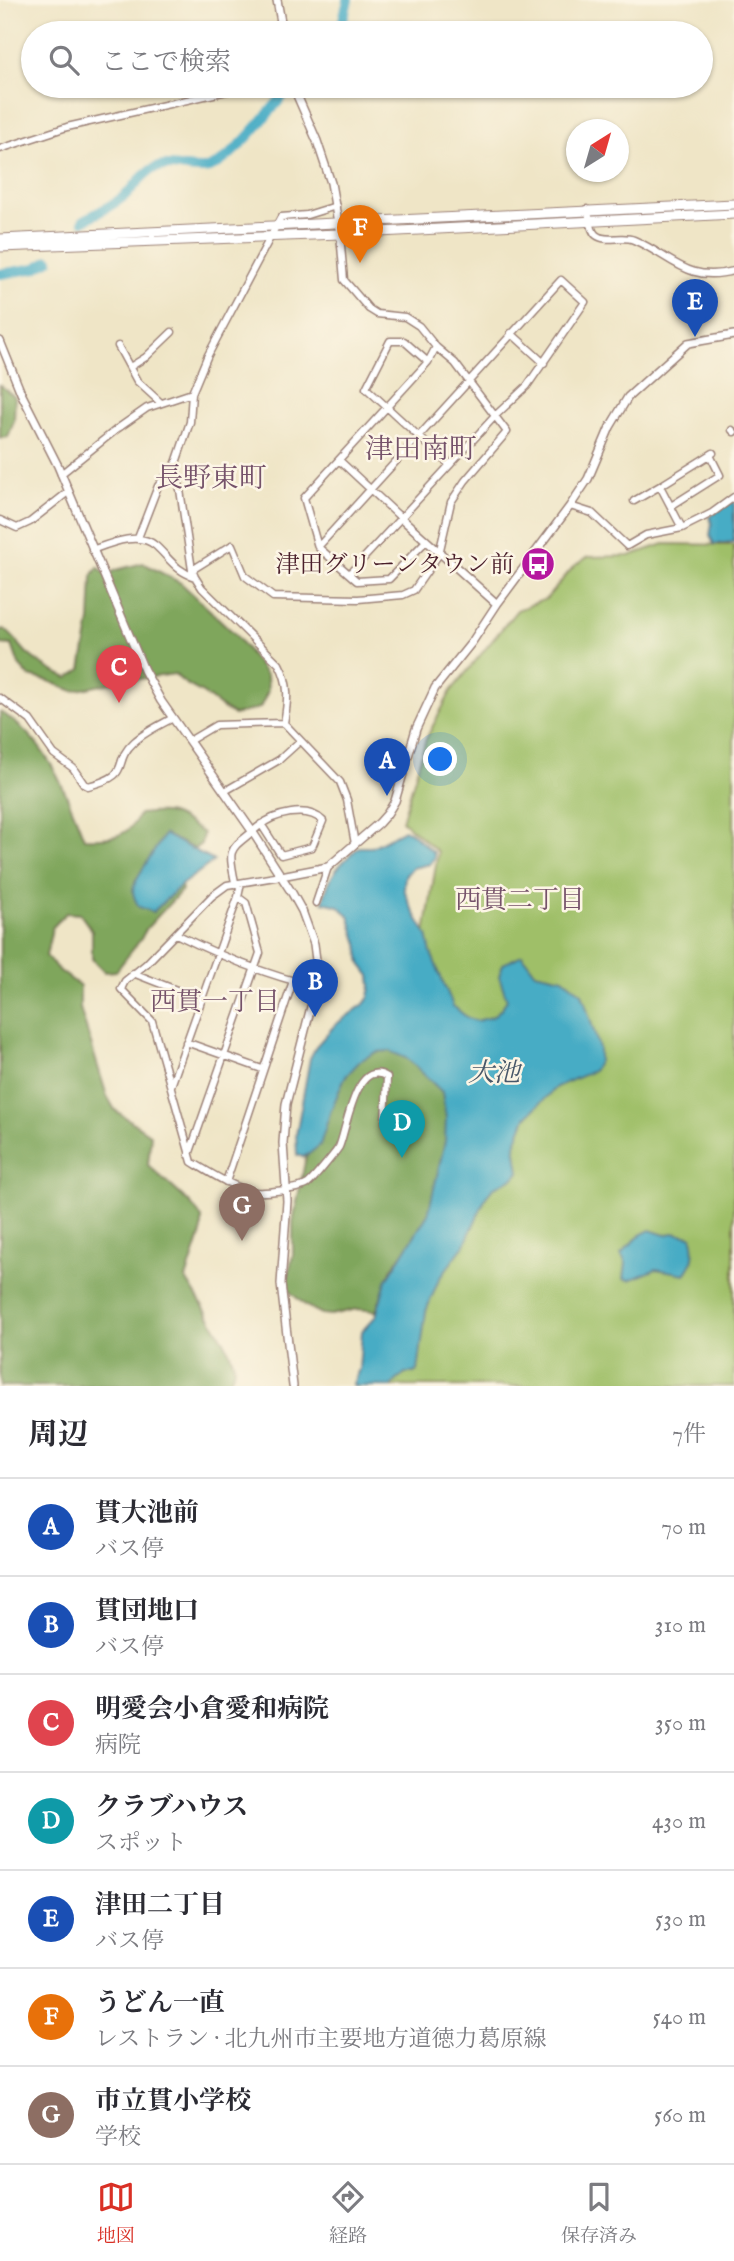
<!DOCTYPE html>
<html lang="ja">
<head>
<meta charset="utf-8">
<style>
	:root { --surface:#fff; --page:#f2f2f3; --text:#2b2b33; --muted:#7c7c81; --line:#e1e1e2; --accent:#d93025 }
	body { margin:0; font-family:"IM FELL English","Noto Serif JP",serif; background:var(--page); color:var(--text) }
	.compass { position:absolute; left:566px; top:119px; width:63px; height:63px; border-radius:50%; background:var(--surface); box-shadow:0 2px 5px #0004; rotate:37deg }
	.you { position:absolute; left:441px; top:760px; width:24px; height:24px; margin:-18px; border:5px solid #fff; border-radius:50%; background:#1a73e8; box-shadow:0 0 0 10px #1a73e833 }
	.badge { display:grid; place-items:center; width:46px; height:46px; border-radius:50%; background:var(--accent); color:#fff; font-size:23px; font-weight:700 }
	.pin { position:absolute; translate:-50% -58px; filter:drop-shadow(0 2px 4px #0008) }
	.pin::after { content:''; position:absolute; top:37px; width:24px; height:21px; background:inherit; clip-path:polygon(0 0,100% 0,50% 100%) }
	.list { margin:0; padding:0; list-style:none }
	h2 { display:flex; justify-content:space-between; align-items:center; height:91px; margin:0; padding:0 28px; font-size:30px }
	h2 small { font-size:23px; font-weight:400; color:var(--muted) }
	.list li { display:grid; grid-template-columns:46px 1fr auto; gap:21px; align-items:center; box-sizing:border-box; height:98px; padding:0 28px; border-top:2px solid var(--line) }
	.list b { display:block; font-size:26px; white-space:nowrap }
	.list p { margin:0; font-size:23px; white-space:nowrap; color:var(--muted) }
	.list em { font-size:23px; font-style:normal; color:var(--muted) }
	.icon { flex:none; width:38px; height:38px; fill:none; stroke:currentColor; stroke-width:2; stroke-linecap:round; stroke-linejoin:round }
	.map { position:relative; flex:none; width:734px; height:1386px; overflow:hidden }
	.search { position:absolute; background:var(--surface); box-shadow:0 2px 5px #0004; left:21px; right:21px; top:21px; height:77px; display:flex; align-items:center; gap:18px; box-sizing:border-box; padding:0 24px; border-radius:38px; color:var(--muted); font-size:26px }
	.sheet { height:777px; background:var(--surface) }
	nav { display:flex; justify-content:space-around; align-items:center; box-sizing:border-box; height:98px; border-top:2px solid var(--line); background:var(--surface); font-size:19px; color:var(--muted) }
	nav a { display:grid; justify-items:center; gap:4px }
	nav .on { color:var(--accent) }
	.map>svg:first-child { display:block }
	.green { fill:#9fbf68; stroke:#746f4a; stroke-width:2 }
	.forest { fill:#7fa65c; stroke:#646244; stroke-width:2 }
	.water { fill:#46acc5; stroke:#486678; stroke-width:2 }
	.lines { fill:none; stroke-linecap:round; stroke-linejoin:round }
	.river { stroke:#46acc5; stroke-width:10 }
	.minor-casing { stroke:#9c8278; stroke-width:9 }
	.tertiary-casing { stroke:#9c8278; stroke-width:10 }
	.primary-casing { stroke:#9c8278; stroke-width:11 }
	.minor { stroke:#fff; stroke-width:6 }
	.tertiary { stroke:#fff; stroke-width:7 }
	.primary { stroke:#fff; stroke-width:9 }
	.labels { text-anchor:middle; stroke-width:5; stroke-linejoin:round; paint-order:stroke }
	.poi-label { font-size:24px; fill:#4a1f2b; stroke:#fcf5e5; text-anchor:end }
	.neighbourhood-label { font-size:26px; fill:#75526a; stroke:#fcf5e5 }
	.water-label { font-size:26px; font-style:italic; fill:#485769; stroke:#fcf5e5 }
	.quarter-label { font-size:28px; fill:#75526a; stroke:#fcf5e5 }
</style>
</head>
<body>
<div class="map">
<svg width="734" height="1386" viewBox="0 0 734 1386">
	<rect width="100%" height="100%" fill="#fcf5e5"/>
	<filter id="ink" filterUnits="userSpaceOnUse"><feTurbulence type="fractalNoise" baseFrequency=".0143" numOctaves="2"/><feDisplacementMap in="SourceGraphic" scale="14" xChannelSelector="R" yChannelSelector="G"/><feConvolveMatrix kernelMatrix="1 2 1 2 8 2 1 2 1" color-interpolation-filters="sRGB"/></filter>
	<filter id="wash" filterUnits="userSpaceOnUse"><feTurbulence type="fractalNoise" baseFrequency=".00686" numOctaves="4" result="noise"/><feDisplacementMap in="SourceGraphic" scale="28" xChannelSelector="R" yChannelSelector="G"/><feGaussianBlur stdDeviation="1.57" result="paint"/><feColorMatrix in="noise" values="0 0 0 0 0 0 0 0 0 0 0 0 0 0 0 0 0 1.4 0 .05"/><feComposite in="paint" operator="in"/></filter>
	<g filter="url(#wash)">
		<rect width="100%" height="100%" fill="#efe5c6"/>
		<!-- green -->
		<path class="green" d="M664,544l70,1v841h-368l12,-64 -18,-64 51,-237 27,-169 -36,-31 24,-82 25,-48 66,-81 29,-11 28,-33 14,-9 41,-1z"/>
		<!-- forest -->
		<path class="forest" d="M0,385l15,12 -1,24 -6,16 -8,1z
			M143,563l38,20 54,51 32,42 1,15 -8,17 -26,7c-11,-6 -20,-13 -30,-21 -11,-7 -20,-9 -29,-20l-64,9 -38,8 -24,-10 -20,-5 -10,-11 -7,-20 -12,-1v-14l4,-1c10,7 16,17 24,25 13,11 25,18 40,24l13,-8 9,-49 2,-45 6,-9 9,8 9,-5z
			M0,712c47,27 65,78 84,126 23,1 45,1 55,-24 34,-4 36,0 64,19l-2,11 -7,5 -30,-15 -8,17 -21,30 18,31 28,-27 1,5 -36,39 -5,10 -25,32 -11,1 -13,-13v-28l-12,-17 -14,-1 -14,15 -6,28 14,15 20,15v22l27,88 8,14 36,25 -3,30 43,39 11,14v12l-16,49c10,17 47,71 48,87 0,9 -4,14 -9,20h-225z
			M393,1045l53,33 7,58 -25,86 -36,46 -16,43 -19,-2 -26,6 -9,-1 -16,-8 -16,-14 -4,-8 7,-29v-33l19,-96 44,-70z"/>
		<!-- water -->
		<path class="water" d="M734,500v42l-20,2 -4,-8 2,-13 -3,-6z
			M404,830l5,1 25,22v5l-4,6 -18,4 -7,8 -1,13 7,18 16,28 4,18 22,53 15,12 8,3 16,-4 8,-7 7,-10 -8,-24 4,-12 19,-9 13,17 28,6 19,15 17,55v13l-6,10 -37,16 -30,30 -11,28 4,27 -5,6 -20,9 -8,10 -21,47 -26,35 -13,32 -8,60 -4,2h-9l-14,13h-39l7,-17 3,-38 14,-15 10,-35 42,-67 17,-73 1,-23 -4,-26 -34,-33 -19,-8 -13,1 -16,9 -15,16 -14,33 -11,35 -11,9 -6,3 -6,-2 -1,-20 14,-77 7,-13 18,-20 29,-21 5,-7 2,-11 -1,-10 -9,-12 -3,-20 -9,-28 -10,-10 -16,-4c6,-27 15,-37 36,-55h13z
			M164,834l50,27 -33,24 -28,27 -14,-5c-3,-5 -6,-11 -6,-16 0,-12 25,-43 31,-57z
			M650,1230l15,5 8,-2 18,3c5,12 3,28 -6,38l-29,-5 -26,11 -6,-1 2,-16 -5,-9 19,-19z"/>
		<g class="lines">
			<!-- river -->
			<path class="river" d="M329,33l12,-5 7,-28
				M83,221c15,-9 32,-16 45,-28 8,-8 13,-17 23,-23 18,-10 39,3 58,-2 23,-7 62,-59 80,-79
				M0,274l36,-6 13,-8"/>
		</g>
	</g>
	<g filter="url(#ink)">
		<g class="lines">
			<!-- minor casing -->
			<g class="minor-casing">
				<path id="minor" d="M0,149l67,-22 182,-41
					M587,209c3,8 3,21 9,26 10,8 26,0 38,5 39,17 52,43 100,31
					M511,333l33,30
					M118,346l19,35 24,22
					M428,362l-24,-21h-14l-24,47 84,77
					M130,367l16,-10 26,-25
					M732,430l2,2
					M339,460l61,57
					M61,474l56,-45 30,-21 45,-15
					M634,501l26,-15
					M570,506l22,7 35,33 19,-11 36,-7 30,-15 22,-16
					M671,506l49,-31 -10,-20
					M0,520l17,8 13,-6 38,-30
					M682,528l-22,-42 53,-33
					M138,538l20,-52 18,-23
					M318,547l243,-267 24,22 -58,84 -31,29 -147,159 -31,-27 -14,-49 124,-136 8,-15
					M92,550c19,-7 47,-19 64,-4 14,13 20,25 39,31
					M192,570l40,-25 13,31 28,21 85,2 45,-4 11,-5 25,-36 12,-52 14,-21 42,-49 -52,-69 -19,-16 -17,-21 -14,-9 -28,-3 -8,-5 -18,-21 -7,-8 -4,-46
					M349,574l8,7 32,-2 37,-38
					M0,698l30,22 24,34 19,14 11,16 4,2c47,-12 22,-22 46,-44 11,-10 26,-17 39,-24
					M284,723c4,-22 6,-39 -5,-59l-77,-76 -7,-11 -3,-7 -16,-107 14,-41 2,-29 15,-36 74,-140 26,-2 29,-9
					M189,741l27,-16 68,-2 56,59 7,18 8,44
					M225,791l54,-31 21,-19
					M281,876l-54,9 -15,11 -66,68 -21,17 -4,8 31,32 40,141c20,12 41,26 64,30 9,1 45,-3 52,-8 5,-4 28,-32 31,-37 7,-14 16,-91 48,-70l-2,46
					M235,882c-8,-37 -5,-31 23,-55 15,-13 49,-22 65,-6l-11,26 -31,8 -20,-31
					M316,903l12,-36
					M176,934c44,22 90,41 138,52
					M133,973l69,27
					M186,1042l76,27
					M171,1086l67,-189 3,-14
					M189,1155l71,-202 -14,-50 -8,-6
					M226,1182l67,-201"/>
			</g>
			<!-- tertiary casing -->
			<g class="tertiary-casing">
				<path id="tertiary" d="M277,0l6,33
					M293,86l24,55 14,42 9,51
					M0,341l21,52 37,73 86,204 17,31 91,130 40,62 10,18 12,33 2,16 -4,43 -26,101 -3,39 4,58 -6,83 12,102
					M400,517l97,87
					M281,876l47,-9 51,-44 8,-9 8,-13 21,-72 19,-41 37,-46 25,-38 73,-98 18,-27 22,-52 18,-30 60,-54 46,-8"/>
			</g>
			<!-- primary casing -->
			<g class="primary-casing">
				<path id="primary" d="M0,239l734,-35
					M0,247l340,-13 394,-20"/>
			</g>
			<!-- minor -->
			<use href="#minor" class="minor"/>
			<!-- tertiary -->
			<use href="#tertiary" class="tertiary"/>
			<!-- primary -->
			<use href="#primary" class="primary"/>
		</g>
	</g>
	<!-- icons -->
	<defs>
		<g id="bus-disc" transform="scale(1.75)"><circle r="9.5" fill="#b5179e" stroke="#fcf5e5"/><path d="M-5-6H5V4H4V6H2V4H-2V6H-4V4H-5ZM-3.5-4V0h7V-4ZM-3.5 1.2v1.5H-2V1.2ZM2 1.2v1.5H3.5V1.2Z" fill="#fff"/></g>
	</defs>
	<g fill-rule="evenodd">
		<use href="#bus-disc" x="538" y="564"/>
	</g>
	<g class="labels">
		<!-- poi labels -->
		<g class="poi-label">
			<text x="514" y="572">津田グリーンタウン前</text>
		</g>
		<!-- neighbourhood labels -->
		<g class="neighbourhood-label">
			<text x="520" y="908">西貫二丁目</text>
			<text x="215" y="1010">西貫一丁目</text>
		</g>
		<!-- water labels -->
		<g class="water-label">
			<text x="494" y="1081">大池</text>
		</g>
		<!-- quarter labels -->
		<g class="quarter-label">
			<text x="421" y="458">津田南町</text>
			<text x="211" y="487">長野東町</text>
		</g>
	</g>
</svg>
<svg class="compass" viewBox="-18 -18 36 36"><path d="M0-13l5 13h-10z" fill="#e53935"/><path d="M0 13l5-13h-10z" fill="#7c7c81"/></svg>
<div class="you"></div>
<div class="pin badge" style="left:387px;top:796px;background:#1a4fb4">A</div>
<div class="pin badge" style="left:315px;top:1017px;background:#1a4fb4">B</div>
<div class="pin badge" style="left:119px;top:703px;background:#e0444e">C</div>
<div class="pin badge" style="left:402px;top:1158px;background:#0f9aa8">D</div>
<div class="pin badge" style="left:695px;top:337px;background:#1a4fb4">E</div>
<div class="pin badge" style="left:360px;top:263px;background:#e8710a">F</div>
<div class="pin badge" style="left:242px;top:1241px;background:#8d6e63">G</div>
<div class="search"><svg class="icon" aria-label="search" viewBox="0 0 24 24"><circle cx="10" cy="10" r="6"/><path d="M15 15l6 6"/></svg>ここで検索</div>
</div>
<section class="sheet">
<h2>周辺<small>7件</small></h2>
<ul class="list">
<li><span class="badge" style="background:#1a4fb4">A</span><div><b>貫大池前</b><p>バス停</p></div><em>70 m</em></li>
<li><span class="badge" style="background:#1a4fb4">B</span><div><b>貫団地口</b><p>バス停</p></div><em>310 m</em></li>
<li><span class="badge" style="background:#e0444e">C</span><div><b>明愛会小倉愛和病院</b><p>病院</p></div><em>350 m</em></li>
<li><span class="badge" style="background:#0f9aa8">D</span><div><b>クラブハウス</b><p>スポット</p></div><em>430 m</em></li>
<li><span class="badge" style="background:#1a4fb4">E</span><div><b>津田二丁目</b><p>バス停</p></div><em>530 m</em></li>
<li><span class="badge" style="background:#e8710a">F</span><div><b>うどん一直</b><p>レストラン · 北九州市主要地方道徳力葛原線</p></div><em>540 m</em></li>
<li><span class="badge" style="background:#8d6e63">G</span><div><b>市立貫小学校</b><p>学校</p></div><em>560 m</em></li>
</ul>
</section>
<nav>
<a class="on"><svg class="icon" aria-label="map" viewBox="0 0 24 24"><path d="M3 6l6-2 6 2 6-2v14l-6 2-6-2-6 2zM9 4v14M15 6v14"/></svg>地図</a>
<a><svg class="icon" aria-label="directions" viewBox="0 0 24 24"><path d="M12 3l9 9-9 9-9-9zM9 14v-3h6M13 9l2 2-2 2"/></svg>経路</a>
<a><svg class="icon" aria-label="saved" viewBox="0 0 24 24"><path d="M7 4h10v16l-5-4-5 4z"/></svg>保存済み</a>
</nav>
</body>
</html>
